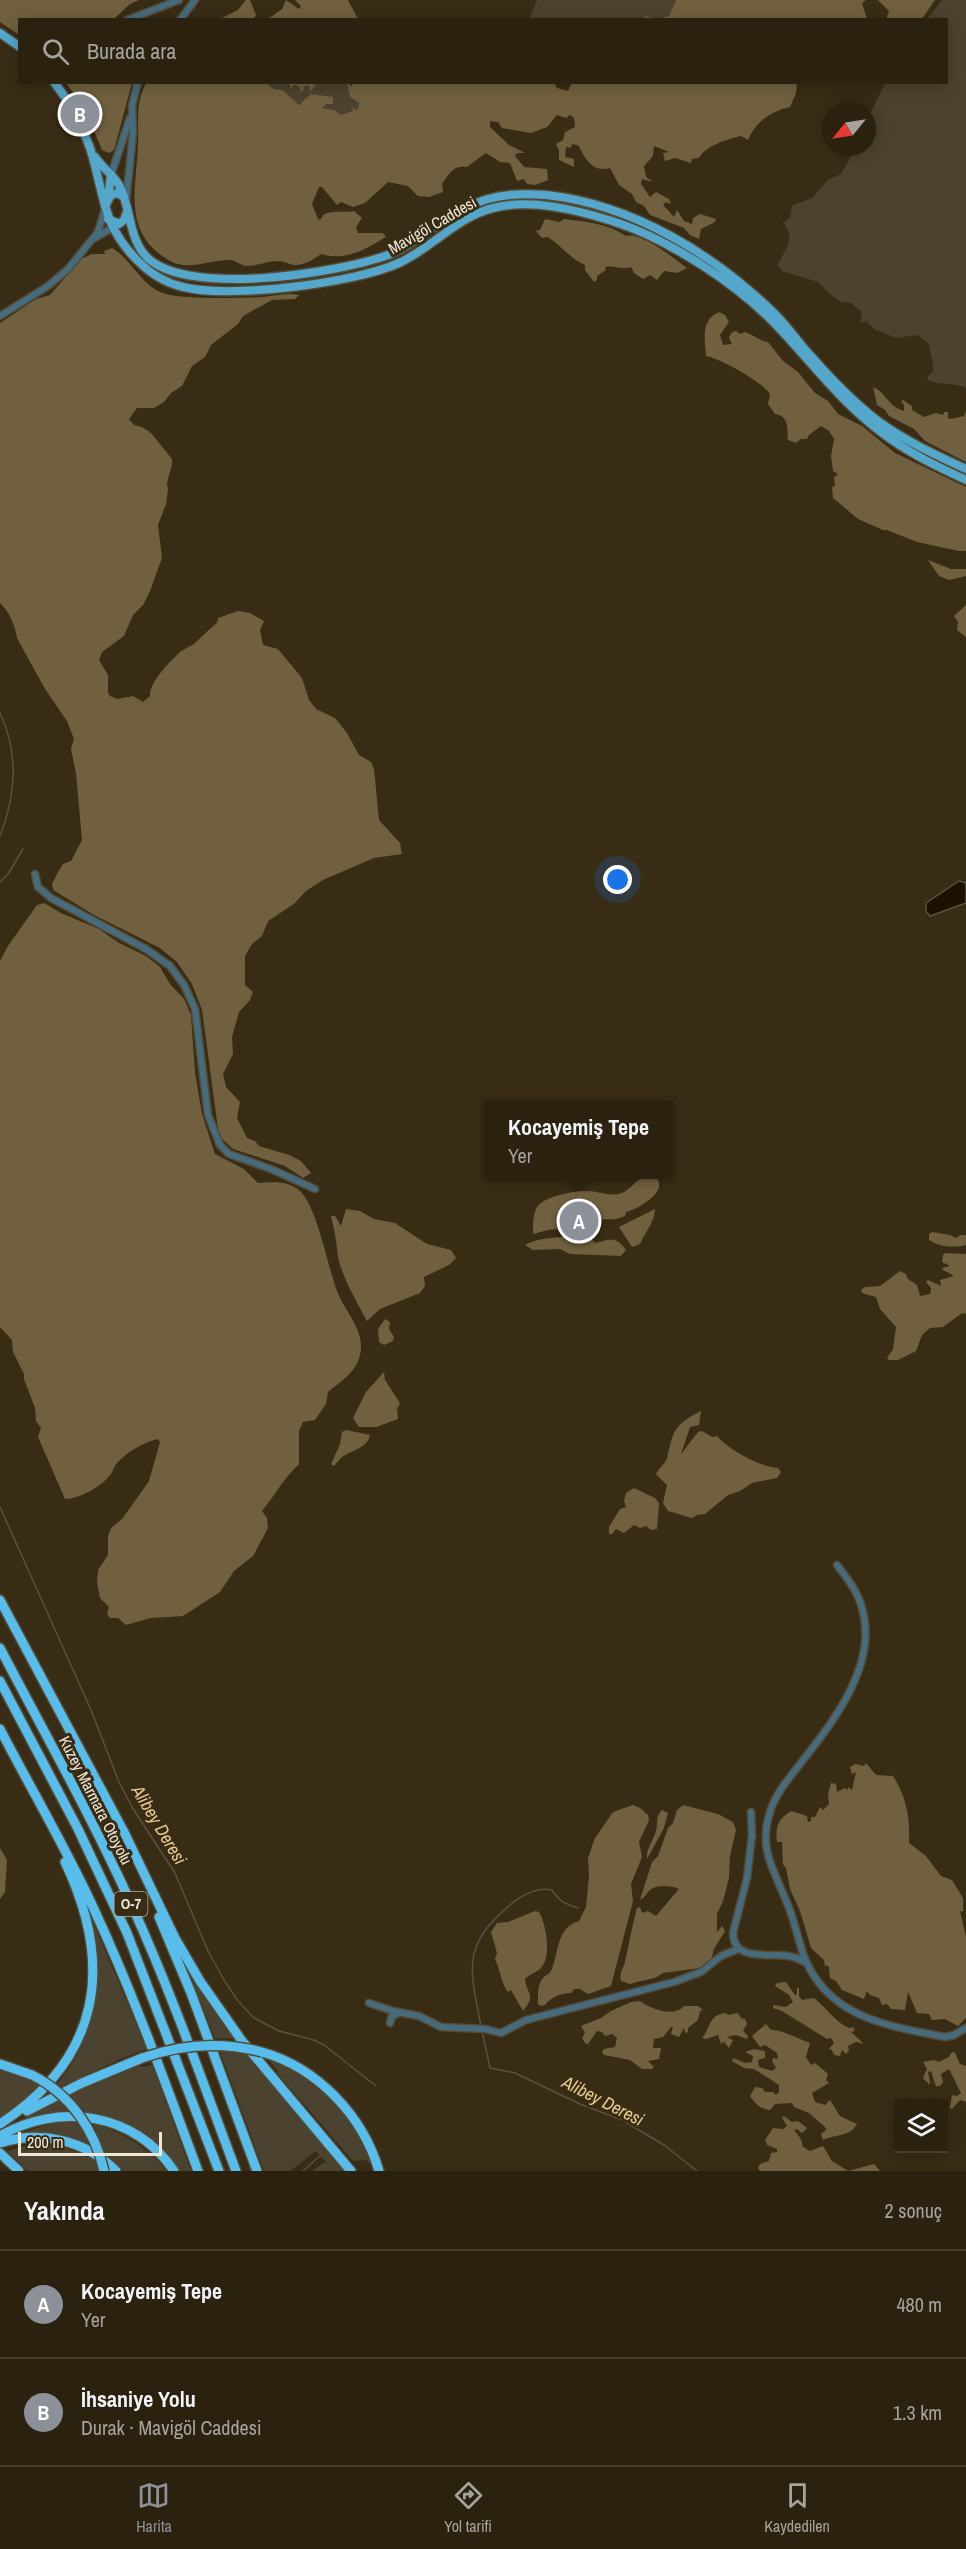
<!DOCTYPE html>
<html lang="tr">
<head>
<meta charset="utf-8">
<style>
	:root { --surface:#2a210f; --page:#322918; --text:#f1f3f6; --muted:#a5a39e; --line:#463e2f; --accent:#8c9099 }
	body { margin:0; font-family:"Archivo Narrow",sans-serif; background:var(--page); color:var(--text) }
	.controls { position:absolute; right:18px; bottom:18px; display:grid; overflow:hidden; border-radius:0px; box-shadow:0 3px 15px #0003 }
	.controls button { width:54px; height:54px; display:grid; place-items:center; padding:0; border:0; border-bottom:2px solid var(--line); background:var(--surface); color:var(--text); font:30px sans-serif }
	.compass { position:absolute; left:822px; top:102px; width:54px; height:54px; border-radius:50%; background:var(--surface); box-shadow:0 3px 15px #0003; rotate:240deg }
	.scale { position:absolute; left:18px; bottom:15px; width:144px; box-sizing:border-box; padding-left:6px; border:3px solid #eee7d8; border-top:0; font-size:16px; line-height:21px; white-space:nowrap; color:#eee7d8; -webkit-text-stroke:4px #382c14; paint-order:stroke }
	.you { position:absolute; left:618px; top:880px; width:21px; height:21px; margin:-15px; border:4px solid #fff; border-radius:50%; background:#1a73e8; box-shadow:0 0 0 9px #1a73e833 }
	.badge { display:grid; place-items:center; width:39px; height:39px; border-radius:50%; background:var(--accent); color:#fff; font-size:20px; font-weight:700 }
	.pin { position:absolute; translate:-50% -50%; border:3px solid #fff; box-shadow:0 2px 6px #0006 }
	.popup { position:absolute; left:484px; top:1101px; width:189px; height:78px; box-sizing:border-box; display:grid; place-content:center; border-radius:0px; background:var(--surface); filter:drop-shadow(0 2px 4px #0005); font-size:20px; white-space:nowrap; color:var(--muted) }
	.popup b { font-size:22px; color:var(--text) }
	.popup::after { content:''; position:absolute; left:50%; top:100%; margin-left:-12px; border:12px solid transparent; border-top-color:var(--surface) }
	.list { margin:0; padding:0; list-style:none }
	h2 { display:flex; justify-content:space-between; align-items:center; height:78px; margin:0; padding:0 24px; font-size:26px }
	h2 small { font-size:20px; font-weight:400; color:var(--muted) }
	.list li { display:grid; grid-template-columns:39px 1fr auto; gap:18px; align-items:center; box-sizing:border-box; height:108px; padding:0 24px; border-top:2px solid var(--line) }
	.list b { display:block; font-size:22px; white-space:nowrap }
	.list p { margin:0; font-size:20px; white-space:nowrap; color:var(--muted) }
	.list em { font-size:20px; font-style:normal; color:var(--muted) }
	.icon { flex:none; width:33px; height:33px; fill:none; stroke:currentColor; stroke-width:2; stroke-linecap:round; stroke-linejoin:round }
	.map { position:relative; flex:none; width:966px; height:2171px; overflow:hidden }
	.search { position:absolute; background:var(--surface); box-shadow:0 3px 15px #0003; left:18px; right:18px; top:18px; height:66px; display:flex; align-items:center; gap:15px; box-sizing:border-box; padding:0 21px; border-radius:0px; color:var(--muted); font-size:22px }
	.sheet { height:294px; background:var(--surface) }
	nav { display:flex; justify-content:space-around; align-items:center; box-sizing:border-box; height:84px; border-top:2px solid var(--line); background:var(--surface); font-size:16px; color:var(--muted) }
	nav a { display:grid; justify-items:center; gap:3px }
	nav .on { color:var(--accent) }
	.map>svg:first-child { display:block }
	.green { fill:#4b422f }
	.forest { fill:#71603f }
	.water { fill:#1c1100; stroke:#5b5141; stroke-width:1.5 }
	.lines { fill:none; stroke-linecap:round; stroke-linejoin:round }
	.stream { stroke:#5b5141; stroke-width:1.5 }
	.minor-casing { stroke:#554a33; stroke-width:9 }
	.major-casing { stroke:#554a33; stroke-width:11 }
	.highway-casing { stroke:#554a33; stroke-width:12 }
	.minor { stroke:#456b7c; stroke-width:6 }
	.major { stroke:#54a6cb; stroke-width:8 }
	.highway { stroke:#58bdea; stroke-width:9 }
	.highway-bridge-casing { stroke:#554a33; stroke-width:12; stroke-linecap:butt }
	.highway-bridge { stroke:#58bdea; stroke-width:9 }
	.labels { text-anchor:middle; stroke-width:6; stroke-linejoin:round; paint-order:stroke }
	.shield { fill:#382c14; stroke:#b7af9d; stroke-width:1.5 }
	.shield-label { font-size:15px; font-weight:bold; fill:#eee7d8 }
	.street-label { font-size:16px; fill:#eee7d8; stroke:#382c14 }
	.water-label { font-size:18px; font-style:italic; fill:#e7c98e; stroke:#382c14 }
</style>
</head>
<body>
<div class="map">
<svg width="966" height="2171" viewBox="0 0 966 2171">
	<rect width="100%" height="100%" fill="#382c14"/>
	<!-- green -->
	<path class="green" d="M537,0h139l-7,16 -12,3 -11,-3 -3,4h-114z
		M942,0h24v388c-12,-6 -26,-2 -38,-8l-1,-3 6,-5c1,-9 -3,-19 -4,-28l-11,-9 -22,3 -22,-9 -8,-8 -6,2 2,-11 -11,-9 -10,-1 -9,-6 -14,-14 -36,-11 -4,-6c6,-15 19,-27 5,-42l7,-5 2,-12 20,-8 16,-18 13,-6 12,-21 8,-6h6v-27l18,-37 61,-1v-62l-19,-1z
		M266,83h22l1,4 20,-2 1,6 7,-8h30l3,14 9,6 -1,6 -3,1 -4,-4 2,5 -12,5 -7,-6 -12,-2 6,-4h5v-7l-36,7 -14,-14 -9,-1z
		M92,1920l55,129 -27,10 -59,28 -4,-3c38,-44 49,-108 35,-164z
		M189,1972l46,67 -20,-1z
		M219,2049l26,3 102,119h-35l14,-10 -10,-10 -26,20h-26z
		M268,2059c54,20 83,55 105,107l-7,-6 -13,1 -76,-88 1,-2z
		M139,2064l2,3 11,-2 39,106h-11l-16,-20 -12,-12 -34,-19 -33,-8 -16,-18z
		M0,2070l25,5 16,10 -37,32 -4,-1z
		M59,2099l12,12 -25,3 -36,12z
		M65,2122h14l12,23 -26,-10 -47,-1 32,-10z
		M93,2124c31,8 53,23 74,47h-43l-18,-15z
		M33,2144c24,1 45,6 65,19l2,8h-72l-21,-20z"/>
	<!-- forest -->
	<path class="forest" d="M0,0h139l-9,4 -16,15 -94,1 -1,15 -19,-13z
		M246,0h4l6,15 -3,4h-33l18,-9z
		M286,0l13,9 2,-3 -6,-6h53l10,19h-90l14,-10z
		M676,0h190l-4,3 5,16h-224l3,-3 11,3 12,-3z
		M878,0h57l-13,19 -36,1 3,-9z
		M66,83h66l-18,67 -5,3 -7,-3 -18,-43z
		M288,83v-1l29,1 -7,9 -1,-7 -6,2 1,2 -4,4v-6l-6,-2 -3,3z
		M352,83l202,-1 3,6 11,3 4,-9 225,1 -1,10 -6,14c-20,5 -34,14 -42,33l-7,-4c-13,3 -36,10 -42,22l-7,1 -1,4 -16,-5 -10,3 -2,-8 6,-1 -15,-6 -1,10 -9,10 2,11 7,5 -11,-3 -1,5 9,13 6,-5 13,7 2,5 -5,-2 -3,3 11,12 3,-7 7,11 8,3 1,-6 7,-4 16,5 -1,3 -14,7 -2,10 -9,-4 -6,-7 -34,-13 -6,-9 -8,-4 -4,-8 -13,-9 -9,-17c-16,5 -25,-8 -31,-22l-6,-2 -3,4 -4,-1 -1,10 9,2v8l-15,-7v-10l-3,-6 7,-4 2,-8 10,-5 -1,-9 -4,-3 -4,3 -9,-3 -10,12 -16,6 -29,-5 -4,-6 -8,-1v6l19,18 16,8h-8l-2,3 9,11 23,2 1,11 -13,5 -8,-1 -3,-5 -7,2 -7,-18 -10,-1 -14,-9 -19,14c-13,-3 -18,7 -25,17l1,8 -14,5 -11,-1 -10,-10 -20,-4 -23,21 -12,4 -12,-5 -4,3 -15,-18h-3l-7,17 6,15 2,1 4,-6c13,-4 17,-1 30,-3l8,7 -6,9 2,6h25l3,4c-22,13 -39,24 -65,17 -7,5 -16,11 -25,11 -6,0 -12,-4 -18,-4 -10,0 -21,5 -32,5 -6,-1 -11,-6 -17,-6 -19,0 -41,11 -59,1 -48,-27 -34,-71 -32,-115 1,-22 -3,-43 8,-63h120l8,6 9,1 16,15 12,-11 22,3v7h-6l-5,4 12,2 7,5 12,-4 -2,-5 4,4 3,-1 1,-6 -9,-6 -3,-14 5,3z
		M545,219l15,3 4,-3c22,3 43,4 62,17 15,-4 48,22 61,32l-10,5 -13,-2 -7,9 -7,-5 -7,4 -9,-6 -3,-6c-12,3 -16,-2 -26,0l1,3 -9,6v4l-3,2 -9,-12v-5c-14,-6 -24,-19 -37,-28l-6,1 -6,-7 4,-1z
		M112,248c19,11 27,34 48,44 15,8 82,6 102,5 12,-1 25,-5 37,-2l-4,4 -23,1 -29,16 -5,8 -27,21 -6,12 -13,9 -10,20 -11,7 -7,9 -10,6h-17l-8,11 5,6 8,2 9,6 21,26v5l-5,19 1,6 -2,15 -8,21 4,33 -12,33 -7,14 -10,10 -9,21 -22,16 -3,8 9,15v18l2,3 7,3 16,-3 10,6 7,-6c-1,-14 20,-34 29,-43 5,-5 12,-6 17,-11 7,-6 13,-13 21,-19l1,-5 20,-7 12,2 14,8 -4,9 3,15 15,4 24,29 7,22 7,9 19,9 12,15 12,22 12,7 3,7 5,51 21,23 2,11 -28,4 -51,22 -17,11 -12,13 -26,17 -6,15 -10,8 -7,12v29l8,7 -3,8 -11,12 -7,25 1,17 -10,20 3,13 14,15 -3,16 10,20 8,3 4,5 30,9 12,6 10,12 -8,5 -18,-12 -52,-17 -14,-13 -17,-126 -10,-26 -15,-22 -17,-14 -66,-33 -41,-25 -1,-6 6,-12 5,-8 8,-3 11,-21 -6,-67 -5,-24 3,-10 -7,-18 -22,-32 -28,-51c-2,-14 -8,-26 -17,-35v-280l36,-24 14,-4 31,-36 11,-5h13l-1,-3z
		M719,312l6,3 4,7 -9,13 3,10 9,-1 -3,-6 2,-5 5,-2 5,3 3,-2c9,2 15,9 24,10l15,19 15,11 17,21 13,8 10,13 24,12 33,27 71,34v64h-7l-42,-9 -30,-12h-4l-25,-11 -25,-21 -1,-11 3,-1 -1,-8 4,-4 -5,-3 -2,-15 3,-17 -5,-8 -8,-5 -12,9 -2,4h-6l-5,4 -8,-3c-1,-12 1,-24 -13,-26l-7,-10 2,-10c-7,-12 -51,-36 -64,-38 -1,-16 -6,-36 13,-44z
		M873,387c14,6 14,19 31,24v-6l-3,-4 2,-1 9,6v4l12,7 12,-4 7,2 1,-3h4v6l3,1 13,-3 2,-5v51l-41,-21 -11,-12 -25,-13 -4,-6 -8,-5z
		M928,560l23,9h15v7l-17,4 -10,-4z
		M966,605v32l-9,-7 1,-8 -4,-6z
		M44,903l17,10 38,16 20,14 27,13 14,11 10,17 14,15 7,16 4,58 7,41 13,40 29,15 14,14c16,-1 31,-3 43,9 18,20 27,78 38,104 7,15 22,32 22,50 0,23 -17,33 -33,46l-2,12 -11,16 -12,2 -4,9v33c-15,14 -24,31 -37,47l5,7 1,10 -15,28 -19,15 -14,21 -37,24 -32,2 -25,7 -8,-7h-8l-3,-4 2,-7 -9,-9 -3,-16 1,-12 10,-15v-19l3,-8 12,-10 26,-37 11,-39 -2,-3c-14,3 -31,13 -41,24 -3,3 -4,9 -7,12 -9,12 -31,24 -45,24l-27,-62 3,-9 -5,-7 -1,-13 -11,-29v-5l-11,-22 -1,-12 -12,-13v-366l8,-15 29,-41z
		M653,1175c20,13 -13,34 -27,37l-1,4c-16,8 -31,-3 -45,11l-32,3 -15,4c0,-8 0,-21 4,-27 7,-11 40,-17 52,-16 11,1 22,6 33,2 12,-5 14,-17 31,-18z
		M346,1209l14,2 14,8 21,4 32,21 24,6 5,8 -7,7 -25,12 1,9 -5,7 -40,16 -13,12c-10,-19 -29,-50 -30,-72 -1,-11 -3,-21 -6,-33h4l6,10z
		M655,1209c0,12 -10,24 -15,35l-8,3 -13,-20z
		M932,1232l18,3 6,3 4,-3h6v10c-13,3 -26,2 -37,-5v-6z
		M586,1233l9,10c14,-3 21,-8 31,7l-5,6 -51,-2 -10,-5 -27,1 -8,-5c18,-10 42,-6 61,-12z
		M945,1253l21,1v60l-4,-1 -19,14 -13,1 -8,7 -6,16 -18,9h-9l-2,-2 6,-9 3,-22 -16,-18 -4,-12 -14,-4 -1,-3 4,-3 15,-1 20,-15 6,3 2,5 9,6 3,11 10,-2 1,-6 -5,-6 2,-2 13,6 -1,-6 14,-4 -11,-6 -1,-2 8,-2 -8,-4 1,-7z
		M385,1319l5,3 -1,7 5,8 -1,4 -9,4 -5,-3 -1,-13z
		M384,1372l1,8 15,23 -3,6 1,10 -22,8h-17l-6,-9 13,-26z
		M701,1411l-2,14 -9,2 -9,27 17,-22 4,-1 10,6 5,-1c12,14 43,31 61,32l3,4 -4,6 -25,5 -12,8 -12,4 -23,19 -8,1 -5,3 -24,-7 -5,-8 4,-18 -11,-11c3,-6 9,-10 11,-16 7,-29 7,-33 34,-47z
		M346,1430l24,5c-3,15 -21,15 -30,24 -2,2 -4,5 -6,7l-3,-2 9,-20 2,-12z
		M634,1488l21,10 4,5 -2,26 -6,1 -5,-4 -6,2 -6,-3 -10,8 -8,-4 -4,5h-3v-7l11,-18 6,-2 -2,-6 2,-8z
		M866,1763l10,12 17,1c14,22 17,42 16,67l17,13 15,20 11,4 11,18v14l-3,-1 6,26v81l-8,8 -13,-7 -13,1 -3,-6 -12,-1 -9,-21 -3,18 -14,-1 -4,-5 -5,1 -3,-7 -9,-3 -3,-4 -3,8 -22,-9 -6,-9 -6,-3 -1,-11 -3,-2 -1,2 -1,-7 -13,-12 -11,-37 -10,-22 -4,-21 -3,-4 -1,-22h-5c-2,-15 1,-23 14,-31l16,5 1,6 3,-1v-4h4l5,-10 3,3 6,-6 -1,-10 3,-11 5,1 1,8 8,-4 3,2v-3l4,3 4,-18 -4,2 -2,-7 5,-3 9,2z
		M633,1805l7,3 8,7 1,5 -10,22 3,15 -11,27 2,17 -22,85 -23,8 -8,-5h-6l-3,4c-10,0 -20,4 -26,12l-4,1 -3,-2c0,-8 -1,-21 6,-27 2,-2 5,-3 7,-6 8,-16 4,-43 28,-50l7,-14 3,-31 -1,-18 7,-20 18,-26z
		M683,1805l35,9 15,8 3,8 -6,26 -1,22 -6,23 -6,13v18l5,-6 3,5 -11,18 -3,12 -11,7 -37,5 -8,5 -18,4 -7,2 -9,-3c-2,-9 2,-11 4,-19 4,-18 7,-36 12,-54l3,-1 2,6 6,-2 8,5 23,-27c-7,-3 -22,-5 -29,1 -4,3 -4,7 -10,10l12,-38 6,-6 10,-28 5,-5 4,-13z
		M662,1810l6,3 -4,15 -17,31c-1,-10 5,-16 8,-25 4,-9 -1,-16 7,-24z
		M0,1848l7,12 -2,32 -5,7z
		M535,1911l4,1c7,11 13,45 2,56 -4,4 -11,6 -16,11 1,14 12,16 -2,32l-12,-21 -3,2c-7,-9 -8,-23 -13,-33l2,-6 -6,-21 6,-9 11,-1z
		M786,1982l9,13 2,-1v-6h2v8l3,4 12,-2c13,10 21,24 35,30l4,-1 2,4 -4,1 13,12 -8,-2 -8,4 1,4 -3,4 -4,-4 -2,6 -6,-1 -2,-5 -3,-1 5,-6 -3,-5 -4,1 -45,-28 -9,-3v-3l13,2 7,-5 -4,-7 -14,-9 2,-3z
		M640,2001c11,8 33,17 44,5h14l5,4 -3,1 -2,9 -10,8v4l-3,1 -1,-5 -5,9 -8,-3 2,-7h-2l-8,10 -9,2 -1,9h8l-2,11 -11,2 6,6 -2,2h-10l-12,-9 -26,-5 -2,-3 2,-3 11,-2 2,-9 -5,-4 -7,2 -3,-4 -5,-1 -9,13 -3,-1 -3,-5 3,-5 -4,-7 20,-8 10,-7 20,-9z
		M725,2013l3,2 10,-2 3,5 4,1 2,5 -4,7 5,5 -1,3 -11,-4 -9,2 6,3 -4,8 -5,-6 -3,2 -3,-9 -12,4 -4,-1c9,-11 6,-22 23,-25z
		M766,2024l5,6c13,0 27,9 39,13l-4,14 5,8 4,-2 13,11 -2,6 3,3 -17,10 3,9 10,3 5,-5 10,16 17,8c-7,13 -21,10 -34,16l-2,-6 5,-4 -1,-3 -16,-14 -15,-6 -2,-4 -17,1 -5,6c-10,-1 -15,-7 -20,-14l5,-9 7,1 3,4h8l3,3 3,-3v-7l-25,-16 -10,-1 -12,-7 1,-3 12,5 7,-1 1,-6 -8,-4 9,-3 11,2v7l-7,2 1,7 13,4 4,-3 -4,-7 1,-3 5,1 -1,-6 -12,-8 -5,2 -8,-11z
		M952,2052l3,1 5,11 6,2v36l-6,-2 -8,9 -2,-1 2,-13 5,1 4,-3 -12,-24 -8,5 2,8 -3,4h-4l-5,-15 -3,1 2,11 -1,1 -6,-6 4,-9 -4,-7 11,-2 5,2 10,-5z
		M784,2116l8,6 6,-1 9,7 -5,5 -5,-4 -3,1 7,9 2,8 7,4 13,-5 9,15 16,10 26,-7 6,7h-120l-2,-3 2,-4 9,-3 2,-8 6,-1v-3l-10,-4 -2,-5 8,-12 10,1 4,-3 -5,-8z"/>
	<!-- water -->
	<path class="water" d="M959,881l7,2v20l-36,13 -4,-5v-8z"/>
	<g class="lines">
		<!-- stream -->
		<path class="stream" d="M0,713c19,40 16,82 0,123
			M0,882l8,-8 15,-25
			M0,1507l91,203 28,72 13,25 43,66 33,78 16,29 14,21 16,17 25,13 35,9 10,5 52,41
			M481,2026c-11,-57 -20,-80 29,-121 11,-9 27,-18 42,-15 7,11 13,14 26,18
			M482,2031l8,37 25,5 65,31 42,16 42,25 33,26
			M303,2171l18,-16"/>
		<!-- minor casing -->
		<g class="minor-casing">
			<path id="minor" d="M127,20l52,-20
				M180,20l15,-20
				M111,175l19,-57
				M126,201l7,-68 -1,-27 6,-24
				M95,238l22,-13
				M0,316l48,-30 20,-17 30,-37 7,-23
				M35,874l3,13 13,11 95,51 24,17 14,19 11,24 13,106 12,30 9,9 42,15 44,20
				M837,1565c10,13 21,27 25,43 16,55 -26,110 -58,151 -13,17 -28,33 -34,53 -12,37 4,58 17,91 8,18 11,38 18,56 25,59 83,67 140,78l9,-2 12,-7
				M751,1812l1,23 -5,43 -14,55c1,31 39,18 60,24 5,1 9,4 14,6
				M369,2003l24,8 26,5 22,11 44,2 16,4 25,-13 148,-38 27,-10 20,-16 17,-7
				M390,2023l2,-7 7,-3"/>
		</g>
		<!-- major casing -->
		<g class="major-casing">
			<path id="major" d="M0,33l20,14
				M54,82c16,20 28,43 36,66 15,47 11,77 49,114 12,12 27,21 44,25 47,12 172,-4 216,-24 33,-15 58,-46 94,-55 37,-10 84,2 119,13 57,18 127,64 168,108 33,35 62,74 101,103 26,20 55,34 85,48
				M95,157c7,11 18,17 24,28 12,22 9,49 25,69 36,45 195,19 244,1 17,-6 30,-17 45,-27 40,-28 64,-37 113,-33 86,9 169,60 230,120 12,12 22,27 34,40 21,24 43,47 68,66 27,20 58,34 88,48
				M108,199l3,-24
				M105,206l6,-11 6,-2 7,4
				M108,219l11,5 5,-4 3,-8"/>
		</g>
		<!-- highway casing -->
		<g class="highway-casing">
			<path id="highway" d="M0,1600l124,232 51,106 25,43 42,60 109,130
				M0,1648c45,86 93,171 133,260 39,86 70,175 103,263
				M0,1681l78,148 49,104 92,238
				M0,1729c31,60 65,117 93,178 40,86 72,175 105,264
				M159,1917l32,76 66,178
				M262,2052c56,16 101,64 117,119
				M0,2064l32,11
				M27,2111l55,-28 60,-25
				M0,2124c100,-66 115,-157 65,-262
				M0,2136c58,-34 135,-24 174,35
				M0,2143c41,-13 85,-3 116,28
				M0,2153l19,18"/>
		</g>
		<!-- minor -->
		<use href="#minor" class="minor"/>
		<!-- major -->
		<use href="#major" class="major"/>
		<!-- highway -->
		<use href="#highway" class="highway"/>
		<!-- highway-bridge casing -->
		<g class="highway-bridge-casing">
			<path id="highway-bridge" d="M142,2058c40,-14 79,-17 120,-6
				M32,2075c38,19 63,55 72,96"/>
		</g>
		<!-- highway-bridge -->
		<use href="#highway-bridge" class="highway-bridge"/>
	</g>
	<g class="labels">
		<!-- shield labels -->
		<rect class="shield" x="114.5" y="1892" width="33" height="24" rx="4.5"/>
		<g class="shield-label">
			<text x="131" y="1909">O-7</text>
		</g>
		<!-- street labels -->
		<g class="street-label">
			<text transform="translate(432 225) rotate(-30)" y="6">Mavigöl Caddesi</text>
			<text transform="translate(96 1800) rotate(63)" y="6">Kuzey Marmara Otoyolu</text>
		</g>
		<!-- water labels -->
		<g class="water-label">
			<text transform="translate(159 1825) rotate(59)" y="6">Alibey Deresi</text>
			<text transform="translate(603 2101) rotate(27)" y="6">Alibey Deresi</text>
		</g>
	</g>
</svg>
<div class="controls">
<button><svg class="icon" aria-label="layers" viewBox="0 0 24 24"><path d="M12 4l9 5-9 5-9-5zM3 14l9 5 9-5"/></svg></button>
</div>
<svg class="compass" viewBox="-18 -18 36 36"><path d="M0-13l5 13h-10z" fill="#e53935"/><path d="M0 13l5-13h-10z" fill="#a5a39e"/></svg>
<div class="scale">200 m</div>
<div class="you"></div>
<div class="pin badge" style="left:579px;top:1221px">A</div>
<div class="popup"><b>Kocayemiş Tepe</b>Yer</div>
<div class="pin badge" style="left:80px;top:114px">B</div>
<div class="search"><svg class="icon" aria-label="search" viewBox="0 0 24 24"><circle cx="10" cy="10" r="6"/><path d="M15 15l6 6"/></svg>Burada ara</div>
</div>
<section class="sheet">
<h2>Yakında<small>2 sonuç</small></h2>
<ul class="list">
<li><span class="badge">A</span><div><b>Kocayemiş Tepe</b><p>Yer</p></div><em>480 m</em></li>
<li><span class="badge">B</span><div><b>İhsaniye Yolu</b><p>Durak · Mavigöl Caddesi</p></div><em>1.3 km</em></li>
</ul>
</section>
<nav>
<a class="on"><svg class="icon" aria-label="map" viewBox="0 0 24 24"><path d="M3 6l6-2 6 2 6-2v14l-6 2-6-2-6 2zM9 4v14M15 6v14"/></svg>Harita</a>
<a><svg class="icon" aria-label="directions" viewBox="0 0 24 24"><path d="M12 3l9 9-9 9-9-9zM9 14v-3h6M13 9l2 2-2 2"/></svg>Yol tarifi</a>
<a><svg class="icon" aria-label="saved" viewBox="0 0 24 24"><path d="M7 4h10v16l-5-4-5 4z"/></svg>Kaydedilen</a>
</nav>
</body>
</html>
